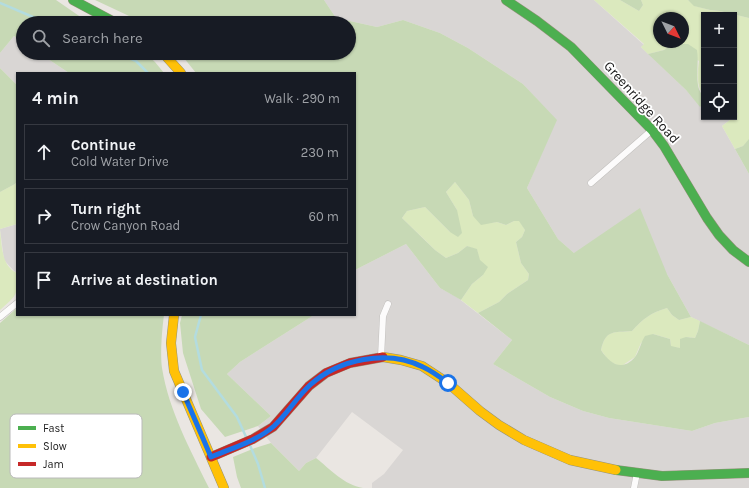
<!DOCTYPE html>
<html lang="en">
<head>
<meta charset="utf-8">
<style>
	:root { --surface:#171b24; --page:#20242c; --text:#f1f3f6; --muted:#9ea1a6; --line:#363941 }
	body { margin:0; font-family:Karla,sans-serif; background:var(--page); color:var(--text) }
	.controls { position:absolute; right:12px; top:12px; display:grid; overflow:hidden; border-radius:0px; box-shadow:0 1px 3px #0004 }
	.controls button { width:36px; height:36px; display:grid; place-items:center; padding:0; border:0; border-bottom:1px solid var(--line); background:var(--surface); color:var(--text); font:20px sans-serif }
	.compass { position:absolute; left:653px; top:12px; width:36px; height:36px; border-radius:50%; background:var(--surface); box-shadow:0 1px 3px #0004; rotate:132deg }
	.stop { position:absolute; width:12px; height:12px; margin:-9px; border:3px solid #1a73e8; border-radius:50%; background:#fff }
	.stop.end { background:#1a73e8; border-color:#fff; box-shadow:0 1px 4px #0008 }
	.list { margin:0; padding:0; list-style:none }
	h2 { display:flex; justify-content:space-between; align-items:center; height:52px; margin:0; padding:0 16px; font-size:17px }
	h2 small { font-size:13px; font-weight:400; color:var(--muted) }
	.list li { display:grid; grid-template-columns:26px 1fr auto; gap:12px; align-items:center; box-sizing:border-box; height:56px; margin:0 8px 8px; padding:0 8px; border:1px solid var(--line); border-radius:0px }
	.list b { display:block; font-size:15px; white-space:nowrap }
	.list p { margin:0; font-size:13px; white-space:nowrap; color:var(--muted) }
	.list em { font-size:13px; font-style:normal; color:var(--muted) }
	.icon { flex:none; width:22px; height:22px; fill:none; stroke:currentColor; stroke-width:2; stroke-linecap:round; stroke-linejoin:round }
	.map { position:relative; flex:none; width:749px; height:488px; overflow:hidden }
	.search { position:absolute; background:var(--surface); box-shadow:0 1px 3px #0004; left:16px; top:16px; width:340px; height:44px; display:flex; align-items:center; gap:10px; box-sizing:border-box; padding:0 14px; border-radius:22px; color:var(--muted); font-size:15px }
	.panel { position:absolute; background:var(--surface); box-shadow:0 1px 3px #0004; left:16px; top:72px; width:340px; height:244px; border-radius:0px }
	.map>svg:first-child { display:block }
	.residential { fill:#d9d6d4 }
	.grass { fill:#dbe9be; fill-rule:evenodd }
	.forest { fill:#c7d9b5 }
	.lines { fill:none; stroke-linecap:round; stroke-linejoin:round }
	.stream { stroke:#b3dcdf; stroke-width:2.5 }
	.street-casing { stroke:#c2c0be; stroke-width:7 }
	.fast-casing { stroke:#94927a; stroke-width:10 }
	.slow-casing { stroke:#94927a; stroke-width:10 }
	.jam-casing { stroke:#94927a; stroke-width:10 }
	.street { stroke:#fcfbfb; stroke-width:6 }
	.fast { stroke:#4caf50; stroke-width:9 }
	.slow { stroke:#ffc107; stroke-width:9 }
	.jam { stroke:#c62828; stroke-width:9 }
	.route { stroke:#1a73e8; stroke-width:5 }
	.labels { text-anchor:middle; stroke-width:3.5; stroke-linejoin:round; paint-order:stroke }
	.street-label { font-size:14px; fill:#1a1a1a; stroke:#fff }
	.key { fill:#fff; stroke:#bababa; stroke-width:1 }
	.key-label { font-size:11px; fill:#1a1a1a }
</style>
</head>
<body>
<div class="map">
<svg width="749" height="488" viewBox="0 0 749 488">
	<rect width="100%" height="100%" fill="#eae6e2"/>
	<!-- residential -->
	<path class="residential" d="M324,0h270l50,45 -3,2 45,43 14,16 4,-3v14h30v-7l4,4 -16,12 27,48v171l-58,-28 -24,-43 -93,-21 -16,-14 -31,-51 29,-68 -33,-36 -55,-36 -28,-15 -37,-13 -26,7 -41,-9z
		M14,36l9,6v11h16l30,20h-52v12l-17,-17v-15z
		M17,224v49l-3,-2 -10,-11 -4,-31z
		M406,244l34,44 18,10 54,42 -19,24 57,33 33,14 26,7 83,13 23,-8 34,-6v71h-377v-5l12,-9 19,-24 -51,-38 -36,46 -10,5 -7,8 -28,-28 -13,-17 13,-10 -44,-42 13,-12 74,-47h41v-45z"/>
	<!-- grass -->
	<path class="grass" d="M594,0h26l19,11 4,-6 -2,-5h47l7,6 15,4 10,1 29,7v122l-6,6 -8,3 -13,-23 16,-12 -4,-4v-95h-30v82c-8,-13 -7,-22 -5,-36l-26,-17 -9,6 -16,4 -7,-7 3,-3zM659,18h24v24h-24z
		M17,182v42l-17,5v-37l15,-8z
		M455,182l14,18 4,16 15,7 9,-1 9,3 8,-4h6l5,9 -3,7 -6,5 5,21 8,11 -1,6 -21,14 -8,8 -21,11 -17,-13 11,-16 11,-9 -6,-25 -10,-4 -9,7 -12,5 -11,-8 -10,-10 -23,-22 5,-7 18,-4 25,25 7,-22 -11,-18z
		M0,230c2,15 1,36 17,43 0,23 1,21 -17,37z
		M667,308l5,7 7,5 12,-3 9,4 -2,10 -3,7 -9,-1 -6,11 -9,-1 -1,-8 -17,-5 -12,9 -6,14 -12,8h-6l-8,-4 -8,-11c5,-21 11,-17 31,-19 11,-12 18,-18 35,-23z"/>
	<!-- forest -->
	<path class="forest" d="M0,0h56l29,20 7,3h-69v19l-9,-6 -14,17z
		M95,0h229l12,18 41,9 26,-7 37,13 28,15 55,36 34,36 -30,68 31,51 16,14 66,-45 27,66 24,43 -12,3 -7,-5 -5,-7c-17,5 -24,11 -35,23 -19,2 -26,-2 -31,19 9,14 21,22 34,7 4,-5 6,-15 10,-21l8,-2 17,5 1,7 9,2v-9l6,-2 9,1 3,-7 2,-10 49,24v72l-34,6 -23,8 -83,-13 -26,-7 -33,-14 -57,-33 19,-24 -34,-27 21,-11 8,-8 21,-14 1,-6 -8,-11 -5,-21 6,-5 3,-7 -6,-9h-5l-8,4 -9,-3 -16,3 -8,-9 -4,-16 -14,-18 -9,10 11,18 5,23 -4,4 -8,-5 -25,-25 -18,4 -5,7 33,32 11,8 12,-5 9,-7 10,3 3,11 8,7 -5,8 -11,9 -11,16 -21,-12 -34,-44 -51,26v-197h-159l-16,-20h169v-30h-205z
		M620,0h21l2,5 -4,6z
		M688,0h61v18l-29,-7 -10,-1 -16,-4z
		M673,44h15l9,6c2,12 -1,23 1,35 1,8 6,9 6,18l-4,4 -14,-17 -38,-36 16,-4z
		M39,53h106l10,9 9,11h-95z
		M0,68l17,17v97l-2,2 -15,8z
		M749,139v35l-14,-25 8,-3z
		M17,308v7h147c-2,14 -4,40 -2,53 7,43 28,81 47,120h-209v-165z
		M182,315h132l-74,47 -13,12 44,42 -13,10 -33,11 -24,-28 -18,-56 -3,-30z
		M271,443l28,28 7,-8 10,-5c14,11 28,27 47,30h-122l-4,-11 -4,-20 22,-9z"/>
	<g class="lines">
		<!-- stream -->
		<path class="stream" d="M0,3l47,20
			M117,53l19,8 12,12
			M201,315l-6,22 7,33 35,47 10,22
			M249,443l9,21 7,24"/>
		<!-- street casing -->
		<g class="street-casing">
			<path id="street" d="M591,183l61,-53
				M0,317l17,-14
				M381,357l2,-41 5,-12
				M634,488l3,-15"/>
		</g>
		<!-- fast casing -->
		<g class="fast-casing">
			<path id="fast" d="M73,0l43,23
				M506,0l31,21 34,26 81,83 12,16 43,72 12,17 14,15 16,12
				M616,470l46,6 87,-3"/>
		</g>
		<!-- slow casing -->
		<g class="slow-casing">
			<path id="slow" d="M163,53l18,20
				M174,315l-3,28 3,28 50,117
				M383,357l18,3 21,6 26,17 32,28 19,14 25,15 46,20 46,10"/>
		</g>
		<!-- jam casing -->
		<g class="jam-casing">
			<path id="jam" d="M211,457l42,-18 20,-12 36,-41 17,-13 24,-10 33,-6"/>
		</g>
		<!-- street -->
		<use href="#street" class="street"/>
		<!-- fast -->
		<use href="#fast" class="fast"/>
		<!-- slow -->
		<use href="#slow" class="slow"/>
		<!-- jam -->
		<use href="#jam" class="jam"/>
	</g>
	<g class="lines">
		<!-- route -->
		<path class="route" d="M183,392l28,65c21,-9 46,-16 63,-31 13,-12 22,-28 36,-41 29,-26 77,-36 113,-18 9,4 17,10 25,16"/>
	</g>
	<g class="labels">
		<!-- street labels -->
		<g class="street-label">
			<text transform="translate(642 102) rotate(48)" y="5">Greenridge Road</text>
		</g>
	</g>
	<!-- legend -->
	<rect x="10" y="414" width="132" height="64" rx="6" class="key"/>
	<rect x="18" y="426" width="18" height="4" fill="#4caf50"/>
	<rect x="18" y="444" width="18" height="4" fill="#ffc107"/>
	<rect x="18" y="462" width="18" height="4" fill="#c62828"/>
	<g class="key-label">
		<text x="43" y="432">Fast</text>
		<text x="43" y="450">Slow</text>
		<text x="43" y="468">Jam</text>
	</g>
</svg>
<div class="controls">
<button>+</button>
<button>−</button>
<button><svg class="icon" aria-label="locate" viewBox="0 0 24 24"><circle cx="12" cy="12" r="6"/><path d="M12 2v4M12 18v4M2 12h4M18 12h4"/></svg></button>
</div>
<svg class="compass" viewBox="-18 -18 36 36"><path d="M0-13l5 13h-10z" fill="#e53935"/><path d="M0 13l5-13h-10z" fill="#9ea1a6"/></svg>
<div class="stop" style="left:448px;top:383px"></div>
<div class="stop end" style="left:183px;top:392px"></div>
<div class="search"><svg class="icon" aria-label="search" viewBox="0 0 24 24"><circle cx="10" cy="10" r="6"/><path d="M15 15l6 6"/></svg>Search here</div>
<section class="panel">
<h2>4 min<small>Walk · 290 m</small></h2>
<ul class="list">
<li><svg class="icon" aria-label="ahead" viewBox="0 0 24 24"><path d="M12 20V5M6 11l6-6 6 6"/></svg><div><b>Continue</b><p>Cold Water Drive</p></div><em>230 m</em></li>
<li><svg class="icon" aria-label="right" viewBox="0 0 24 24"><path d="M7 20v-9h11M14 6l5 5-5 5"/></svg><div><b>Turn right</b><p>Crow Canyon Road</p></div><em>60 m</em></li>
<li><svg class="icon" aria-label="arrive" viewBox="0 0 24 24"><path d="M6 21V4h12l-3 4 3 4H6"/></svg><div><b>Arrive at destination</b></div></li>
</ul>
</section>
</div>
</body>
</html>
